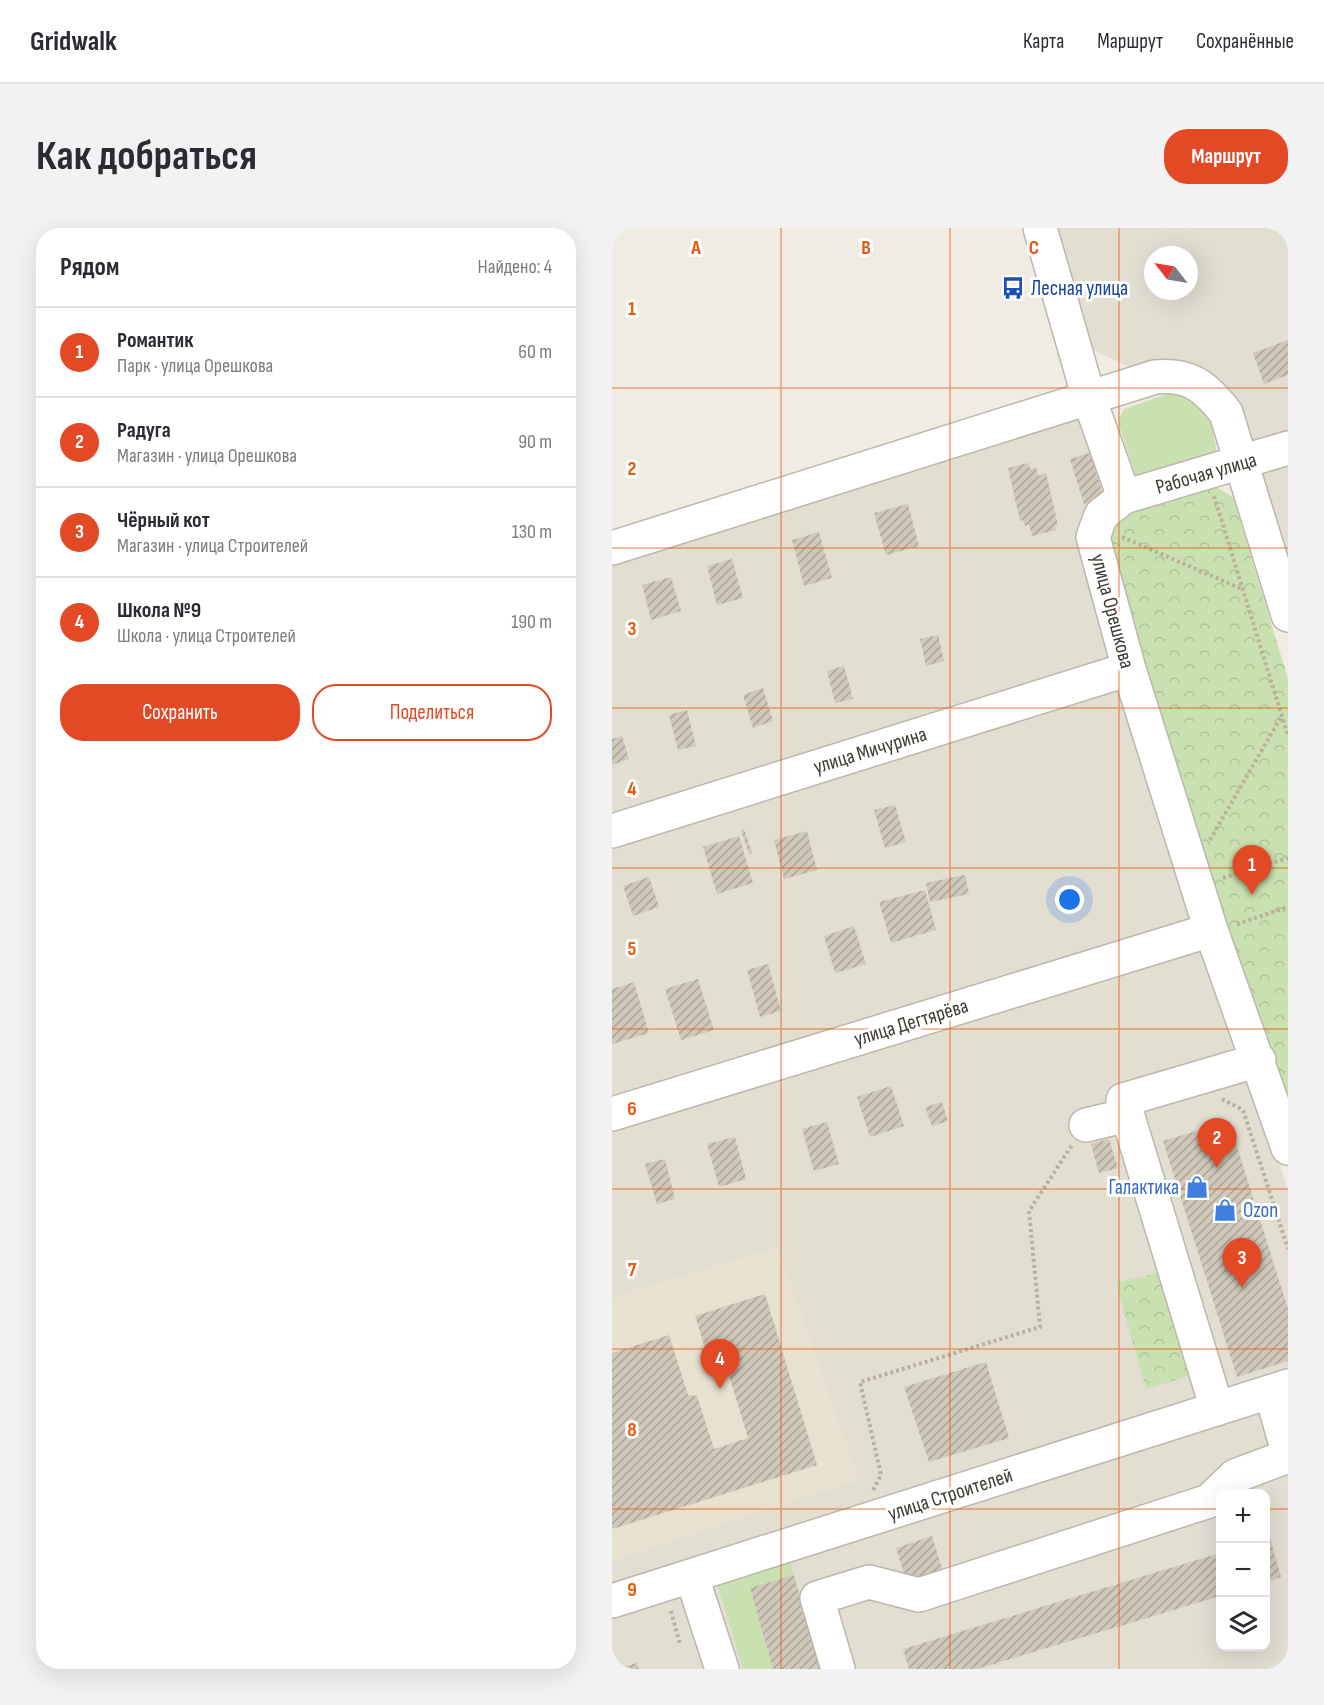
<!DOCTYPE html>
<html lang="ru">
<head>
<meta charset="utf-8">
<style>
	:root { --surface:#fff; --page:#f2f2f3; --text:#2b2b33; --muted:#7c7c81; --line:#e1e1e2; --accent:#e44926 }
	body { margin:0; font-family:"Sofia Sans Condensed",sans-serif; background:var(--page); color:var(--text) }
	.controls { position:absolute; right:18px; bottom:18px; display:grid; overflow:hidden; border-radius:12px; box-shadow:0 6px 24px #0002 }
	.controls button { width:54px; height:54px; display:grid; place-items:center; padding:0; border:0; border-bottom:2px solid var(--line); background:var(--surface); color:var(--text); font:30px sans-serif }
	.compass { position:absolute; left:532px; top:18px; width:54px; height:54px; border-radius:50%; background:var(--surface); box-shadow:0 6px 24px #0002; rotate:301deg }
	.you { position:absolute; left:458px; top:672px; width:21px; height:21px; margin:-15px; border:4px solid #fff; border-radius:50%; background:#1a73e8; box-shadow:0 0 0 9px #1a73e833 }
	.badge { display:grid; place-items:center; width:39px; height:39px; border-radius:50%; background:var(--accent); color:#fff; font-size:20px; font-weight:700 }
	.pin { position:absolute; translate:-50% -50px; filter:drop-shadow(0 2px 3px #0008) }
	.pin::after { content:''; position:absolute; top:32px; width:21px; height:18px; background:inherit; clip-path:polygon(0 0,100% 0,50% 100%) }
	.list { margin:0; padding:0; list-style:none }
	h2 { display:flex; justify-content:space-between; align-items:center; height:78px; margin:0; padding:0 24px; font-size:26px }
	h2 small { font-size:20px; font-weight:400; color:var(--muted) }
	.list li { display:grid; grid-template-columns:39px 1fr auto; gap:18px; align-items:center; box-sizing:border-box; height:90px; padding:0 24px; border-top:2px solid var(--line) }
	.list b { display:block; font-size:22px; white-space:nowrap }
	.list p { margin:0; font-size:20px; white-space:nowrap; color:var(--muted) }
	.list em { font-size:20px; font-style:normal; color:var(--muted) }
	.actions { display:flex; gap:12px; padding:18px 24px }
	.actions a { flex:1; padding:14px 0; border:2px solid var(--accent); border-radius:24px; text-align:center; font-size:21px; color:var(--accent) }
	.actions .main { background:var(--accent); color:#fff }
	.icon { flex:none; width:33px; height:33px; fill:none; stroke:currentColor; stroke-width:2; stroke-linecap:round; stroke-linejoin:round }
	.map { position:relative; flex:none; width:676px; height:1441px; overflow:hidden; border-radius:24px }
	header { display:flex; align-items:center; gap:36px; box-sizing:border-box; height:84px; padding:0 30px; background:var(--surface); border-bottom:2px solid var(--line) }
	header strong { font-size:28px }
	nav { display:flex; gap:33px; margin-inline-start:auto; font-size:21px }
	.intro { display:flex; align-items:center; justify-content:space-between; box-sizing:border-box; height:144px; padding:0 36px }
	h1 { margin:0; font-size:42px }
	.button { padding:15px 27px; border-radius:24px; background:var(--accent); color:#fff; font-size:21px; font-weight:700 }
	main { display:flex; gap:36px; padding:0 36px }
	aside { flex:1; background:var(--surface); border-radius:24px; box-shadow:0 6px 24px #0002 }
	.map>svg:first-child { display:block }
	.residential { fill:#e3ded2; fill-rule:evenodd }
	.education { fill:#e8e1cf }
	.grass { fill:#c9e1b0 }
	.park { fill:url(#park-crowns) }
	.building { fill:url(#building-hatch) }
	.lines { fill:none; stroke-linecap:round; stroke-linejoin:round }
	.minor-casing { stroke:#bdb7aa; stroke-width:36 }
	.path { stroke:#bab09a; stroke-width:4; stroke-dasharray:3 3; stroke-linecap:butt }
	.minor { stroke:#fff; stroke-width:33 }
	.grid { fill:none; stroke:#e8590c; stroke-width:1.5; stroke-opacity:0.55 }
	.labels { text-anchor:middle; stroke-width:6; stroke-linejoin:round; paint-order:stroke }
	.transit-label { font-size:21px; fill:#164399; stroke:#fff; text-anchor:start }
	.street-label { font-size:21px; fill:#413c34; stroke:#fff }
	.shop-label { font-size:21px; fill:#366cbe; stroke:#fff; text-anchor:end }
	.grid-label { font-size:20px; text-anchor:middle; font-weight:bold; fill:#e8590c; stroke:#fff; stroke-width:6; stroke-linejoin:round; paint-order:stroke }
</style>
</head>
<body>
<header>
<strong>Gridwalk</strong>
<nav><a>Карта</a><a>Маршрут</a><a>Сохранённые</a></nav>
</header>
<div class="intro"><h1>Как добраться</h1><a class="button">Маршрут</a></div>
<main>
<aside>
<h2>Рядом<small>Найдено: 4</small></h2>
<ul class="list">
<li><span class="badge">1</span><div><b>Романтик</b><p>Парк · улица Орешкова</p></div><em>60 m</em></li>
<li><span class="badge">2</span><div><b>Радуга</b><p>Магазин · улица Орешкова</p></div><em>90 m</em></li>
<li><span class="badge">3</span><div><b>Чёрный кот</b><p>Магазин · улица Строителей</p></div><em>130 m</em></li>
<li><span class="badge">4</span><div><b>Школа №9</b><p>Школа · улица Строителей</p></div><em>190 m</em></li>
</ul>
<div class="actions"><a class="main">Сохранить</a><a>Поделиться</a></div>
</aside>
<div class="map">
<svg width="676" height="1441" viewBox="0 0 676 1441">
	<defs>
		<pattern id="park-crowns" width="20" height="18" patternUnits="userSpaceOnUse" patternTransform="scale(1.5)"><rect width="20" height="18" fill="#c9e1b0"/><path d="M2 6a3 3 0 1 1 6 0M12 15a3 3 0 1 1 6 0" fill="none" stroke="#aec298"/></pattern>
		<pattern id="building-hatch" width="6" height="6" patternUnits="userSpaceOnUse" patternTransform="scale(1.5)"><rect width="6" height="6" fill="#d0c8ba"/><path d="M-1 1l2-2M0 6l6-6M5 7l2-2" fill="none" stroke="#aaa498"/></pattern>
	</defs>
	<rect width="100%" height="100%" fill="#f0ece4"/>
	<!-- residential -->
	<path class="residential" d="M437,0h239v210l-38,13 -18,-49 -100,-34 -50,-23zM541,27h36v36h-36z
		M469,180l32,91 7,164 -508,160v-268z
		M676,232v112l-30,-102z
		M513,450l75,247 -588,181v-267z
		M593,713l44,121 39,129v478h-676v-546zM608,1266h46v152h-46z"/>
	<!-- education -->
	<path class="education" d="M166,1019l81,233 -247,81v-264z"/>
	<!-- grass -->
	<path class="grass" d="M575,159l19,10 11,55 -81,25 -17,-51v-8l5,-9z
		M177,1331l5,16 -44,13 23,81h-30l-26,-87z"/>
	<!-- park -->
	<path class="park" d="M602,258l19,11 55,182v435l-4,-3 -183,-577 10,-16z
		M552,1043l32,103 -50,15 -30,-106z"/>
	<!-- building -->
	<path class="building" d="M676,112v35l-24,9 -11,-31z
		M478,225l14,45 -20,6 -14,-45z
		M416,235l2,6 6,-2 2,9 8,-3 12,52 -3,1 1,4 -24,6 -3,-12 -4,2 -2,-6 -3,1 -12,-53z
		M296,276l11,42 -33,9 -12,-42z
		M207,304l13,46 -28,8 -12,-46z
		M120,331l11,39 -26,7 -10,-39z
		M59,349l10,34 -30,9 -9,-35z
		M326,407l6,26 -18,5 -6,-27z
		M232,438l9,33 -18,4 -8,-32z
		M151,460l10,33 -20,7 -10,-33z
		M75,482l9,36 -18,4 -9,-35z
		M10,508l7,23 -17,6v-26z
		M283,577l11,37 -21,6 -11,-38z
		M132,601l8,24 -3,1 -8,-24z
		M195,603l10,39 -33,9 -10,-39z
		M127,608l14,47 -36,11 -14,-47z
		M353,647l4,19 -39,8 -4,-19z
		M37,649l10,30 -26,9 -10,-30z
		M313,662l11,40 -45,13 -12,-41z
		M242,698l12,38 -31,9 -11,-37z
		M156,736l13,47 -21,6 -13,-47z
		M86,751l16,51 -33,10 -16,-51z
		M22,754l15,51 -37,11v-55z
		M279,858l13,40 -34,11 -13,-40z
		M330,874l6,19 -16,5 -7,-19z
		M617,893l59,188v52l-51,16 -74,-236z
		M215,894l12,42 -25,7 -12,-42z
		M123,909l11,42 -27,8 -12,-43z
		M497,911l9,29 -19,5 -8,-29z
		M53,931l10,40 -18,5 -12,-40z
		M153,1066l52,171 -205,64v-176l57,-18 19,60 9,1 17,53 34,-11 -23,-76 -14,5 -16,-51z
		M374,1134l23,76 -80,24 -25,-75z
		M320,1308l12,39 -36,12 -12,-39z
		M658,1310l11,39 -15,5v-42z
		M608,1325v43l-243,73h-68l-6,-20z
		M182,1347l26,94h-47l-23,-81z
		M25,1435l2,6h-21v-1z"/>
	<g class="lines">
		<!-- minor casing -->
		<g class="minor-casing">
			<path id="minor" d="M428,0l49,170 35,99
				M676,220l-164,49 -23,18 -8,22 36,132 82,261 77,218
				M0,320l543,-171c35,-3 50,9 71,36l62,202
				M0,603l517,-162
				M0,886l599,-184
				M474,897l42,-10
				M659,1164l17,60
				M605,1181l-94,-309 136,-40
				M80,1349l30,92
				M0,1373l676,-215
				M226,1441l-21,-71 52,-16 50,13 290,-94 26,-25 53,-20"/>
		</g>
		<!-- path -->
		<path class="path" d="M602,268l74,240
			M510,309l120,52
			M598,612l71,-123
			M611,650l65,-20
			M625,696l51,-17
			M610,871l21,11 45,139
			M261,1262l8,-15 -21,-93 180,-55 -11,-116 43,-66
			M59,1383l9,33"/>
		<!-- minor -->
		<use href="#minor" class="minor"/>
	</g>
	<!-- grid -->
	<path class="grid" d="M169,0v1441M338,0v1441M507,0v1441M0,160h676M0,320h676M0,480h676M0,640h676M0,801h676M0,961h676M0,1121h676M0,1281h608M654,1281h22"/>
	<!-- icons -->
	<defs>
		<g id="bus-bare" transform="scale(1.8)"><path d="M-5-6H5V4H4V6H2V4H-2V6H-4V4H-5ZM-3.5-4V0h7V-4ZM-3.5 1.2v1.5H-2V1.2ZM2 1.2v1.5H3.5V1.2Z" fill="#1a4fb4" stroke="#fff" stroke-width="2.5" paint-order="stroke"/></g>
		<g id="shop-bare" transform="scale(1.8)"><path d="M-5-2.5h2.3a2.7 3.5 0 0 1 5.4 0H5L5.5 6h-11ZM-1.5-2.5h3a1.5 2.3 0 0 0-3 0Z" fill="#3f7fe0" stroke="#fff" stroke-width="2.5" paint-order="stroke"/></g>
	</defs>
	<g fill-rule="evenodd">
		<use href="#bus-bare" x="401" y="60"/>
		<use href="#shop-bare" x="585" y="959"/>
		<use href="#shop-bare" x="613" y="982"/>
	</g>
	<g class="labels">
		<!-- transit labels -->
		<g class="transit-label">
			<text x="419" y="67">Лесная улица</text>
		</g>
		<!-- street labels -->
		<g class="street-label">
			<text transform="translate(594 245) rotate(-16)" y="7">Рабочая улица</text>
			<text transform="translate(501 383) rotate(75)" y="7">улица Орешкова</text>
			<text transform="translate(258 522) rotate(-17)" y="7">улица Мичурина</text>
			<text transform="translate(299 794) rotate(-17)" y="7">улица Дегтярёва</text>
			<text transform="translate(338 1266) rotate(-18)" y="7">улица Строителей</text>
		</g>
		<!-- shop labels -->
		<g class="shop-label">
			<text x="567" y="966">Галактика</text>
			<text x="631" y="989" text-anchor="start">Ozon</text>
		</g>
	</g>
	<g class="grid-label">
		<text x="84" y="26">A</text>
		<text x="254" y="26">B</text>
		<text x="422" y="26">C</text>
		<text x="20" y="87">1</text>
		<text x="20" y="247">2</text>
		<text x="20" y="407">3</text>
		<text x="20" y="567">4</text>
		<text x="20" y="727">5</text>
		<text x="20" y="887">6</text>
		<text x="20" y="1048">7</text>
		<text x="20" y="1208">8</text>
		<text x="20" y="1368">9</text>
	</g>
</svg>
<div class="controls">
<button>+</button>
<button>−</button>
<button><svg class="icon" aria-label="layers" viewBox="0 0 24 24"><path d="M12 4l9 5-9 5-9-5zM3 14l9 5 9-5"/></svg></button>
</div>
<svg class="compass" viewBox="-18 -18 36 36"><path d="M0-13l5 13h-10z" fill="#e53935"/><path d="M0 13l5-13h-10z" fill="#7c7c81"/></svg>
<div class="you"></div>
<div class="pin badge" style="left:640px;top:667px">1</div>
<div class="pin badge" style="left:605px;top:940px">2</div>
<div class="pin badge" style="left:630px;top:1060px">3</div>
<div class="pin badge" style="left:108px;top:1161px">4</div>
</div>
</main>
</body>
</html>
